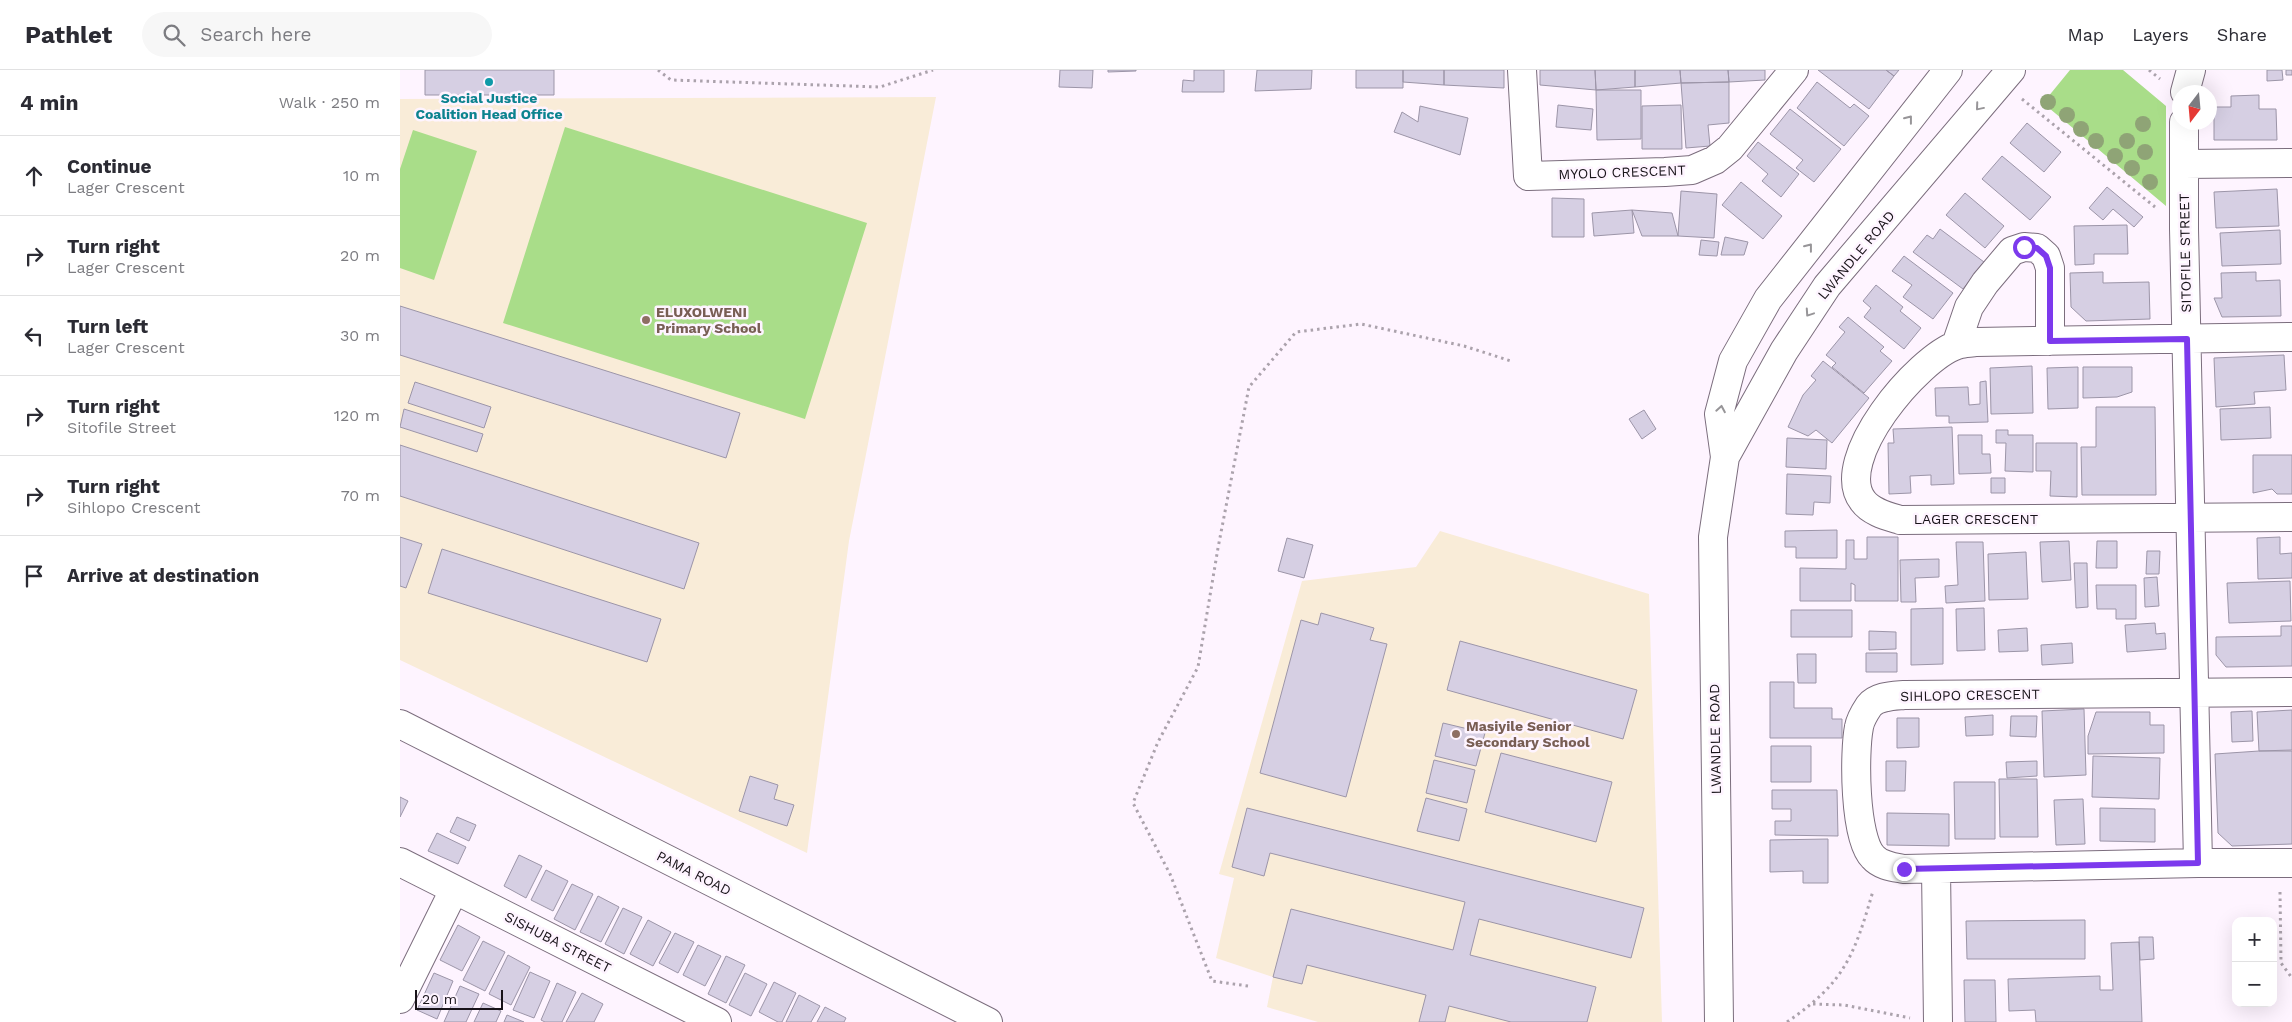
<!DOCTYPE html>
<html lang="en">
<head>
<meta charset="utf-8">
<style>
	:root { --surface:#fff; --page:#f7f7f7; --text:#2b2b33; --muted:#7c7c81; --line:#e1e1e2 }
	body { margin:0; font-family:"Work Sans",sans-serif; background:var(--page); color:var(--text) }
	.controls { position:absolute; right:15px; bottom:15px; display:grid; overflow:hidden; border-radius:10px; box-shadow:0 5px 20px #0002 }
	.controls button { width:45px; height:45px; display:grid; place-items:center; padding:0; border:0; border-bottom:1px solid var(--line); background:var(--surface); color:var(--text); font:25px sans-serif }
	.compass { position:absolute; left:1772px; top:15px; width:45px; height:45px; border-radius:50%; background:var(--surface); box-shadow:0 5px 20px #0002; rotate:196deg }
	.scale { position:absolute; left:15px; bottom:12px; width:88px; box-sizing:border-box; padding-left:5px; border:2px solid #181319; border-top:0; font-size:14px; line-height:18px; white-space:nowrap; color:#181319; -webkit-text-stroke:4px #fef4ff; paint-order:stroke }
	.stop { position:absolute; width:15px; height:15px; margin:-11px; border:4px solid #7c3aed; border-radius:50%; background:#fff }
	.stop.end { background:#7c3aed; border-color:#fff; box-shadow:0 1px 5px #0008 }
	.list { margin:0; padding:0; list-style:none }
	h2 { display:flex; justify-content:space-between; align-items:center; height:65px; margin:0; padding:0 20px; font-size:21px }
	h2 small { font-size:16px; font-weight:400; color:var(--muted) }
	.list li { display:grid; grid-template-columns:32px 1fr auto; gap:15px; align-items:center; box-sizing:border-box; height:80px; padding:0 20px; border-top:1px solid var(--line) }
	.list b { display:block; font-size:19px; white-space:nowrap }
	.list p { margin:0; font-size:16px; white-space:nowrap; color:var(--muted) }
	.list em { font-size:16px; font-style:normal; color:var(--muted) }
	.icon { flex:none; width:28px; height:28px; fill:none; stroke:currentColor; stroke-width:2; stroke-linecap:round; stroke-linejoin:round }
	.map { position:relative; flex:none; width:1892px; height:952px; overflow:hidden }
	header { display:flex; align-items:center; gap:30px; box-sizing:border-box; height:70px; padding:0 25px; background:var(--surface); border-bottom:1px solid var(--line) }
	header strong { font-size:24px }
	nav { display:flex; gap:28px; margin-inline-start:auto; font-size:18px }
	.search { width:350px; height:45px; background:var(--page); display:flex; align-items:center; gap:12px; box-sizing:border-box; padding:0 18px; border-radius:28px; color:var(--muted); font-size:19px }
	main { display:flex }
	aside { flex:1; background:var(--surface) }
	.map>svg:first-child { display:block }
	.education { fill:#f9ecd8 }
	.green { fill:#a9dd89 }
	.building { fill:#d6cfe3; stroke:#9c95a8 }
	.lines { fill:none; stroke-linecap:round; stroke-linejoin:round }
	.minor-casing { stroke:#7b6d7d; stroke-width:30 }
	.path { stroke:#aba2ac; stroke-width:3; stroke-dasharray:2.5 4; stroke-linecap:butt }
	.minor { stroke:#fff; stroke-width:28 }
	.tree { fill:#8fa476 }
	.oneway { stroke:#979598 }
	.route { stroke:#7c3aed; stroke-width:6 }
	.culture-dot { fill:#0f9aa8; stroke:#fef4ff; stroke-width:2 }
	.education-dot { fill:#8d6e63; stroke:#fef4ff; stroke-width:2 }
	.labels { text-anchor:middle; stroke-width:5; stroke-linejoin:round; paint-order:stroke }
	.culture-label { font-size:14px; font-weight:bold; fill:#0d838f; stroke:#fef4ff }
	.street-label { font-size:14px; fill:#181319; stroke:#fef4ff }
	.education-label { font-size:14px; font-weight:bold; fill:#785e54; stroke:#fef4ff; text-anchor:start }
</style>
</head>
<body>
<header>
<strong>Pathlet</strong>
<div class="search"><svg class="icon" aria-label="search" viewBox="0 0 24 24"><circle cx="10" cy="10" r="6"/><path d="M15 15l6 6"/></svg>Search here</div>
<nav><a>Map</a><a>Layers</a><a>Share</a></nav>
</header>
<main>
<aside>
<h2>4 min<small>Walk · 250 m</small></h2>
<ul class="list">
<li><svg class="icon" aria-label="ahead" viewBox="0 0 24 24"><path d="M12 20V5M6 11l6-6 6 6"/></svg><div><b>Continue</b><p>Lager Crescent</p></div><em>10 m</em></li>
<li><svg class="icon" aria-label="right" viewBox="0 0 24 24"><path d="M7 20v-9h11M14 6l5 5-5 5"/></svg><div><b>Turn right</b><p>Lager Crescent</p></div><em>20 m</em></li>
<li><svg class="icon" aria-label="left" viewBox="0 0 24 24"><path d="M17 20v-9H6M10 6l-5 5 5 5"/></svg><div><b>Turn left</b><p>Lager Crescent</p></div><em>30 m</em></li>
<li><svg class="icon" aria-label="right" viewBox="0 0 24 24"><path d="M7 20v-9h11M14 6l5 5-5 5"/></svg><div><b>Turn right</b><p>Sitofile Street</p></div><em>120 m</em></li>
<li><svg class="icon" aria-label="right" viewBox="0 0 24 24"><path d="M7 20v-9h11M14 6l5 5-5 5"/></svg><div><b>Turn right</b><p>Sihlopo Crescent</p></div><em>70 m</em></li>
<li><svg class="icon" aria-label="arrive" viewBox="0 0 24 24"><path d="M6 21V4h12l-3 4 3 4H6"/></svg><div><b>Arrive at destination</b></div></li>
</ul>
</aside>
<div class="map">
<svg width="1892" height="952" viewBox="0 0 1892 952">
	<rect width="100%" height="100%" fill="#fef4ff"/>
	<!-- education -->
	<path class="education" d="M536,27l-87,444 -42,312 -407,-193v-561z
		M1040,461l209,63 13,428h-344l-51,-15 6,-30 -57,-19 18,-80 -15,-4 83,-293 114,-14z"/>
	<!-- green -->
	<path class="green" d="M1670,0h53l43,36v100l-123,-103z
		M165,57l302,96 -62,196 -302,-96z
		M13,60l64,21 -43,129 -34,-12v-99z"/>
	<!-- building -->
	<path class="building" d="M25,0h129v25h-129z
		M660,0h33l-1,18 -33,-1z
		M708,0h28v1l-28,1z
		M794,0h30v22h-42l1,-12 11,1z
		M857,0h55l-1,19 -56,2z
		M956,0h47v18h-47z
		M1003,0h41v15l-41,-3z
		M1044,0h60v18l-60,-3z
		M1140,0h55l1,20 -56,-5z
		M1195,0h40v17l-39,3z
		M1235,0h45l1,13 -46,4z
		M1280,0h48l1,12 -48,1z
		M1328,0h37v10l-36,2z
		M1418,0h68l8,6 -25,33z
		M1486,0h13l-5,6z
		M1867,0h15l1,10 -16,1z
		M1886,0h6v5h-6z
		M1329,12v41l-21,2 2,21 -24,2 -5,-65z
		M1417,12l33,26 4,-4 15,12 -25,30 -47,-38z
		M1196,20h45v49l-44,1z
		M1859,25v14h17l1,31h-63v-33h17v-11z
		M1158,35l35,4 -2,21 -35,-3z
		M1281,35l1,44h-40v-43z
		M1020,36l48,12 -8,37 -66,-23 8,-20 16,10z
		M1390,39l51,40 -27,33 -18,-14 7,-8 -33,-26z
		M1627,53l34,29 -17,20 -34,-29z
		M1358,72l41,32 -18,23 -19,-16 6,-7 -21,-18z
		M1602,86l49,41 -21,23 -48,-41z
		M1341,112l41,34 -19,23 -41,-34z
		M1707,117l36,30 -9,10 -21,-18 -10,11 -14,-12z
		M1877,119l2,37 -63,2 -2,-36z
		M1281,121l36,3 -3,44 -36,-2z
		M1565,123l39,33 -19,22 -39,-33z
		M1152,128l32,1v38h-32z
		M1232,140l2,23 -40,3 -2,-23z
		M1232,140l40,3 6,23h-36z
		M1727,155l1,29h-34v10l-19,1 -1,-39z
		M1540,159l44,33 -21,27 -50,-37 14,-17 6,4z
		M1880,160l1,34 -59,2 -2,-33z
		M1325,167l23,5 -4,13h-23z
		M1301,170l18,2 -2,14 -18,-1z
		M1504,186l49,37 -20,26 -30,-22 9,-12 -20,-14z
		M1703,202v11l46,-1 1,37 -64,2 -15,-14 -1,-34z
		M1856,202v9l24,-1 1,36 -59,1 -8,-19h8l-1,-25z
		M1476,215l27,22 -3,4 21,17 -17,21 -40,-32 7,-9 -8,-7z
		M0,236l340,107 -14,45 -326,-103z
		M1448,247l36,30 -4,4 12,10 -28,32 -32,-26 4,-4 -10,-8 19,-23 -6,-5z
		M1884,285l2,35 -32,2 1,12 -39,3 -2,-49z
		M1423,291l46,37 -37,45 -16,-13 -8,6 -20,-9 15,-32 13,-15 -5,-4z
		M1632,296l1,47 -42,1 -1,-46z
		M1678,297v41l-30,1 -1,-41z
		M1683,297h49v25l-15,5 -34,1z
		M1586,311l2,41 -39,1v-7h-13l-1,-28 33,-1 1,18 11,-1v-22z
		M15,312l76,25 -7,21 -76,-25z
		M1696,337h59l1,88h-74l-1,-48h15z
		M1870,337l1,31 -50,2 -1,-31z
		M4,339l79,25 -6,18 -77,-25z
		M1244,340l12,19 -14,10 -13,-20z
		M1552,357l2,57 -23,1v-10l-21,1 1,17 -22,1 -1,-51h6l-1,-14z
		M1596,360h12v5h25v37l-28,-1 1,-28h-10z
		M1558,365h24v19h8l1,19 -32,1z
		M1387,368l40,2 -1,29 -40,-2z
		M1636,373h41v54l-27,-1 1,-25h-15z
		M0,375l299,98 -15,46 -284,-93z
		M1853,385h39v39h-15l-5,-5 -19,4z
		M1387,404l44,2 -1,27 -16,-1 -1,13 -27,-1z
		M1591,408h14v15h-14z
		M1437,460v28h-41v-11h-11v-16z
		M0,467l22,7 -16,44 -6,-2z
		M1467,467h31v64h-43v-16l-4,-2v18h-51v-33l46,1v-29h8v19h13z
		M1880,467v17l12,-1v25l-34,1 -1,-41z
		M887,468l26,7 -9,33 -26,-7z
		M1669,471l2,39 -29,2 -2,-40z
		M1697,471h20v27h-21z
		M1556,472h27l2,59 -39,2 -1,-17 13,-1z
		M42,479l219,70 -14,43 -219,-69z
		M1747,481h13l-1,23h-13z
		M1626,482l2,47 -39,1 -1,-46z
		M1539,489v18l-24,1 1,24h-15l-1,-42z
		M1674,493h13l1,44 -12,1z
		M1757,507l2,29 -14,1 -1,-29z
		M1890,511l1,40 -62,2 -2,-40z
		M1696,515h40v34h-20v-10h-19z
		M1543,538v56l-32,1v-56z
		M1584,538l1,42 -28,1 -1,-42z
		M1391,540h61v27h-61z
		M921,543l53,15 -4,12 17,4 -41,153 -86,-24 41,-153 17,5z
		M1755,553l1,11 9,-1 1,16 -39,3 -2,-27z
		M1881,556h11v40l-66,1 -10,-12v-18l65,-1z
		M1627,558l1,23 -29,1 -1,-22z
		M1469,561l27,1v17l-27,1z
		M1060,571l177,49 -14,49 -176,-49z
		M1672,573l1,20 -31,2 -1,-20z
		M1466,583h31v19h-31z
		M1397,584h19v29h-18z
		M1370,612h24v26h38v11h10v19h-72z
		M1684,639l2,66 -42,2 -2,-66z
		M1892,640v40l-33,1 -2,-39z
		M1852,641l1,30 -21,1 -1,-30z
		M1696,642h54v13h14v28l-76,1v-18z
		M1593,645v20l-27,1 -1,-19z
		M1611,646h26l-1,21 -26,-1z
		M1497,648h22v29l-22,1z
		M1043,653l42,10 -9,33 -41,-10z
		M1371,676h40v36h-40z
		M1859,681h33v93l-60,2 -14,-13 -3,-79z
		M1101,683l111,29 -16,60 -111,-30z
		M1693,686l67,2 -1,41 -67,-2z
		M1034,690l41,10 -8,33 -41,-10z
		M1486,691h20l-1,30h-19z
		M1637,691v15l-30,2 -1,-16z
		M350,706l28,9 -4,14 20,6 -7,21 -48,-15z
		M1599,709h38l1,58h-38z
		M1554,712h41v57h-40z
		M1372,720h65l1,46 -63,-1v-14h16v-12h-19z
		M0,727l8,4 -8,16z
		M1026,728l41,11 -8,32 -42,-10z
		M1683,729l2,45 -29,1 -2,-45z
		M847,738l397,100 -13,50 -152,-39 -9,36 126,32 -9,35h-76l-62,-16 -4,16h-26l7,-27 -119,-30 -5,19 -29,-7 18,-68 162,41 12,-48 -195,-49 -6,23 -32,-9z
		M1700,738l55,1v33l-55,-1z
		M1487,743l62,1v32l-62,-1z
		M57,747l19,8 -7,16 -19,-9z
		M37,763l29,14 -8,17 -30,-13z
		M1428,769v44h-25v-12l-33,1v-32z
		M119,785l23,11 -16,32 -22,-12z
		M146,800l22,11 -15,30 -22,-11z
		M172,814l21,10 -18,36 -21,-11z
		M198,826l21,11 -18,35 -21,-10z
		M223,838l19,9 -18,37 -19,-10z
		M248,850l23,12 -18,34 -23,-12z
		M1685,850v39h-118l-1,-38z
		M58,855l22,12 -18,34 -22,-11z
		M275,863l19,9 -16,31 -19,-10z
		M1739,867h14l1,22 -14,1z
		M83,871l22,11 -20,39 -22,-11z
		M1739,872l3,80h-106l-1,-12 -26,1 -1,-32 92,-3v14h13l-2,-47z
		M298,875l23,11 -16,30 -22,-11z
		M108,885l22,12 -19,38 -22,-11z
		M326,886l19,9 -19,38 -18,-9z
		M130,902l20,9 -16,37 -21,-8z
		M34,903l19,8 -16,38 -20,-9z
		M345,903l22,11 -16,32 -22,-11z
		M1564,910h31l1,42h-31z
		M374,912l22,11 -14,29h-4l-19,-10z
		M157,913l19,9 -14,30h-17l-4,-2z
		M60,916l19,8 -13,28h-22z
		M182,923l21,11 -9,18h-28z
		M399,925l21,11 -9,16h-25z
		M83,933l18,8 -5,11h-22z
		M425,937l21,11 -2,4h-27z
		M107,945l17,7h-20z"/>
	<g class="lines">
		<!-- minor casing -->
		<g class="minor-casing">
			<path id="minor" d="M1122,0l6,106 137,-4 27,-2 23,-10 15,-12 64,-78
				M1785,22l6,-22
				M1784,52v107l14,634
				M1784,94l108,-1
				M1892,267l-316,5c-6,1 -14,1 -19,3 -39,13 -126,115 -94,156 8,11 24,15 37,19l392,-3
				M1556,275l13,-38 16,-24 27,-32 12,-4 13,1 9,8 4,12v73
				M1325,387l59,-106 43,-65 184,-216
				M1892,622l-388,3c-12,1 -27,1 -35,11 -4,6 -9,15 -10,21 -5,25 -5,111 14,130 8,9 20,10 31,12l294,-6h94
				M0,654l588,298
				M0,792l317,160
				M1536,799l2,153
				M0,929l54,-109
				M1319,952l-6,-485 12,-80 -6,-43 14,-53 35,-62 180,-229"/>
		</g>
		<!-- path -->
		<path class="path" d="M258,0l13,10 209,7 53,-17
			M1749,0l11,9
			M1622,29l133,108
			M1880,822l1,71 11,15
			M848,916l-36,-5 -42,-107 -37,-71 25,-61 40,-75 20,-119 31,-161 47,-55 65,-8 103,22 47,15
			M1413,934l31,1 66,13
			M1387,952c58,-40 67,-66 86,-131"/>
		<!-- minor -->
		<use href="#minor" class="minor"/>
	</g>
	<!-- trees -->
	<g class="tree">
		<circle cx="1648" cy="32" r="8"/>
		<circle cx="1667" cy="45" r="8"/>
		<circle cx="1743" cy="54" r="8"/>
		<circle cx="1681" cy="59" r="8"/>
		<circle cx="1696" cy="71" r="8"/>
		<circle cx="1727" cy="71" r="8"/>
		<circle cx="1745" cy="82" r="8"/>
		<circle cx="1715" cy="86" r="8"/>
		<circle cx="1732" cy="98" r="8"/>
		<circle cx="1750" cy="112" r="8"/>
	</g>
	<!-- one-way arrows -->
	<defs><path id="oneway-chevron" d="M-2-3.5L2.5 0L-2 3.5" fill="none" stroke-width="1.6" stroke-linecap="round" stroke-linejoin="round" transform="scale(1.25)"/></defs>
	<g class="oneway">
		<use href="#oneway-chevron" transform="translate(1579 37) rotate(130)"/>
		<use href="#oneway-chevron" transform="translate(1509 49) rotate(-52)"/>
		<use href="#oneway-chevron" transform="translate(1409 177) rotate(-52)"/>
		<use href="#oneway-chevron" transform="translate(1409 243) rotate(124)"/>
		<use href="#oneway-chevron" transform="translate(1321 339) rotate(-80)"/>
	</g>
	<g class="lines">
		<!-- route -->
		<path class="route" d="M1504,799l294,-6 -11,-524 -137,2v-73l-4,-12 -9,-8 -13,-1"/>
	</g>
	<!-- markers -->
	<circle class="culture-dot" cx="89" cy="12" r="5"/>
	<g class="education-dot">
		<circle cx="246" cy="250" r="5"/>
		<circle cx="1056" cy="664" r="5"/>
	</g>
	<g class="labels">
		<!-- culture labels -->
		<g class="culture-label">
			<text x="89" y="33">Social Justice<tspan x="89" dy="16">Coalition Head Office</tspan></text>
		</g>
		<!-- street labels -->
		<g class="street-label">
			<text transform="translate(1222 102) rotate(-2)" y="5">MYOLO CRESCENT</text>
			<text transform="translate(1785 183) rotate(-91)" y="5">SITOFILE STREET</text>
			<text transform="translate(1456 185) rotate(-50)" y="5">LWANDLE ROAD</text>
			<text x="1576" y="454">LAGER CRESCENT</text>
			<text transform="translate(1570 625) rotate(-1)" y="5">SIHLOPO CRESCENT</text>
			<text transform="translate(1315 669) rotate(-91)" y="5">LWANDLE ROAD</text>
			<text transform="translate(294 803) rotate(27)" y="5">PAMA ROAD</text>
			<text transform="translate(158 872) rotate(27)" y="5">SISHUBA STREET</text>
		</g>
		<!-- education labels -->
		<g class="education-label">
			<text x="256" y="247">ELUXOLWENI<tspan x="256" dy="16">Primary School</tspan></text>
			<text x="1066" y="661">Masiyile Senior<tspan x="1066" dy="16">Secondary School</tspan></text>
		</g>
	</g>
</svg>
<div class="controls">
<button>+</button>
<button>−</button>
</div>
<svg class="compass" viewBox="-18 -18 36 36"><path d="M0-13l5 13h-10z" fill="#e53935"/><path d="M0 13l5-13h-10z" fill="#7c7c81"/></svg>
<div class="scale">20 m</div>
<div class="stop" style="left:1624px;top:177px"></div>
<div class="stop end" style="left:1504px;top:799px"></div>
</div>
</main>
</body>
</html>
